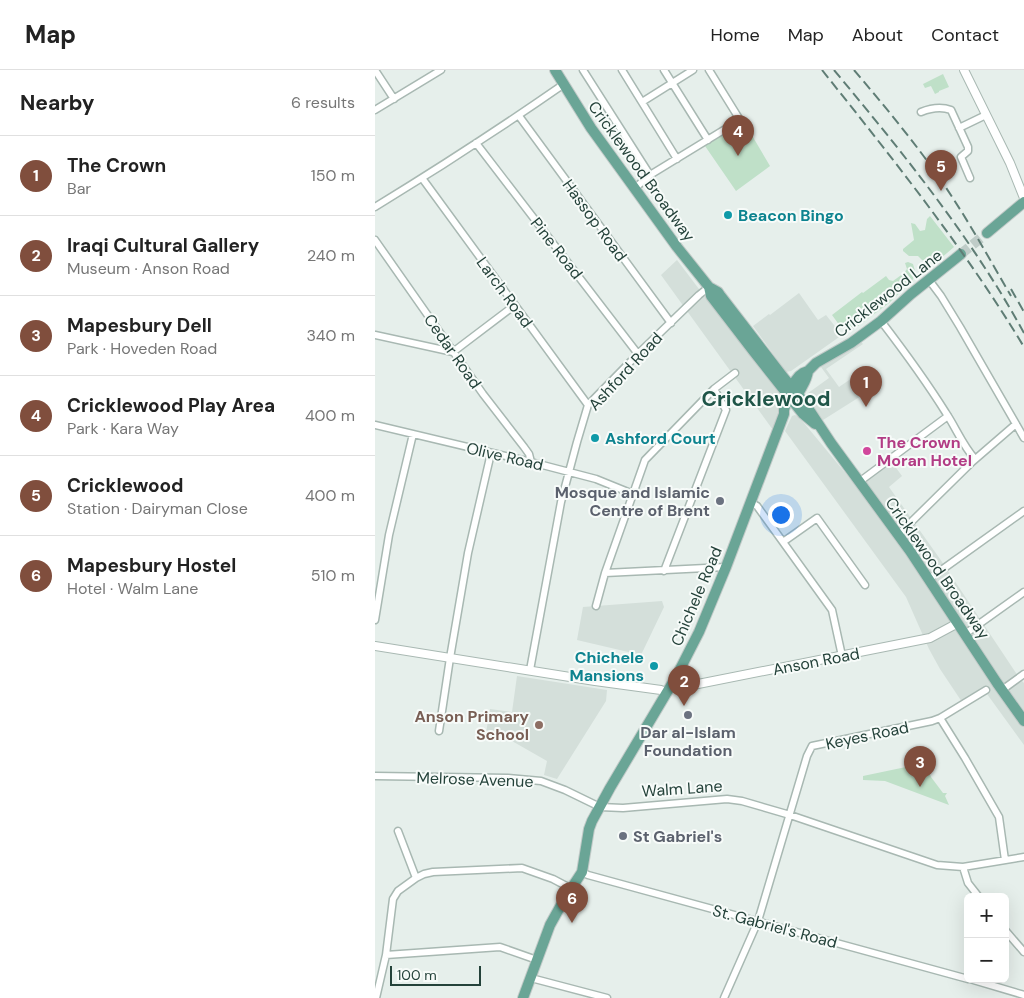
<!DOCTYPE html>
<html lang="en">
<head>
<meta charset="utf-8">
<style>
	:root { --surface:#fff; --page:#f6f6f6; --text:#222; --muted:#767676; --line:#e0e0e0; --accent:#804e3d }
	body { margin:0; font-family:"DM Sans",sans-serif; background:var(--page); color:var(--text) }
	.controls { position:absolute; right:15px; bottom:15px; display:grid; overflow:hidden; border-radius:8px; box-shadow:0 5px 20px #0002 }
	.controls button { width:45px; height:45px; display:grid; place-items:center; padding:0; border:0; border-bottom:1px solid var(--line); background:var(--surface); color:var(--text); font:25px sans-serif }
	.scale { position:absolute; left:15px; bottom:12px; width:91px; box-sizing:border-box; padding-left:5px; border:2px solid #24423a; border-top:0; font-size:14px; line-height:18px; white-space:nowrap; color:#24423a; -webkit-text-stroke:4px #f7fbf9; paint-order:stroke }
	.you { position:absolute; left:405px; top:444px; width:18px; height:18px; margin:-12px; border:4px solid #fff; border-radius:50%; background:#1a73e8; box-shadow:0 0 0 8px #1a73e833 }
	.badge { display:grid; place-items:center; width:32px; height:32px; border-radius:50%; background:var(--accent); color:#fff; font-size:16px; font-weight:700 }
	.pin { position:absolute; translate:-50% -41px; filter:drop-shadow(0 1px 2px #0008) }
	.pin::after { content:''; position:absolute; top:26px; width:18px; height:15px; background:inherit; clip-path:polygon(0 0,100% 0,50% 100%) }
	.list { margin:0; padding:0; list-style:none }
	h2 { display:flex; justify-content:space-between; align-items:center; height:65px; margin:0; padding:0 20px; font-size:21px }
	h2 small { font-size:16px; font-weight:400; color:var(--muted) }
	.list li { display:grid; grid-template-columns:32px 1fr auto; gap:15px; align-items:center; box-sizing:border-box; height:80px; padding:0 20px; border-top:1px solid var(--line) }
	.list b { display:block; font-size:19px; white-space:nowrap }
	.list p { margin:0; font-size:16px; white-space:nowrap; color:var(--muted) }
	.list em { font-size:16px; font-style:normal; color:var(--muted) }
	.map { position:relative; flex:none; width:649px; height:928px; overflow:hidden }
	header { display:flex; align-items:center; gap:30px; box-sizing:border-box; height:70px; padding:0 25px; background:var(--surface); border-bottom:1px solid var(--line) }
	header strong { font-size:24px }
	nav { display:flex; gap:28px; margin-inline-start:auto; font-size:18px }
	main { display:flex }
	aside { flex:1; background:var(--surface) }
	.map>svg:first-child { display:block }
	.built { fill:#d4dfda }
	.green { fill:#bfe0c8 }
	.lines { fill:none; stroke-linecap:round; stroke-linejoin:round }
	.primary-tunnel { stroke:#bfccc8; stroke-width:10; stroke-dasharray:10 5; stroke-linecap:butt }
	.minor-casing { stroke:#a8b8b2; stroke-width:9 }
	.tertiary-casing { stroke:#a8b8b2; stroke-width:10 }
	.primary-casing { stroke:#c2cac8; stroke-width:12 }
	.minor { stroke:#fff; stroke-width:6 }
	.tertiary { stroke:#fff; stroke-width:8 }
	.primary { stroke:#6aa596; stroke-width:10 }
	.rail { stroke:#5f7d75; stroke-width:2; stroke-dasharray:10 5; stroke-linecap:butt }
	.culture-dot { fill:#0f9aa8; stroke:#f7fbf9; stroke-width:2 }
	.hotel-dot { fill:#d1479c; stroke:#f7fbf9; stroke-width:2 }
	.worship-dot { fill:#6b7280; stroke:#f7fbf9; stroke-width:2 }
	.education-dot { fill:#8d6e63; stroke:#f7fbf9; stroke-width:2 }
	.labels { text-anchor:middle; stroke-width:4; stroke-linejoin:round; paint-order:stroke }
	.street-label { font-size:16px; fill:#24423a; stroke:#f7fbf9 }
	.culture-label { font-size:16px; font-weight:bold; fill:#0d838f; stroke:#f7fbf9; text-anchor:start }
	.hotel-label { font-size:16px; font-weight:bold; fill:#b23c85; stroke:#f7fbf9; text-anchor:start }
	.worship-label { font-size:16px; font-weight:bold; fill:#5b616d; stroke:#f7fbf9; text-anchor:end }
	.education-label { font-size:16px; font-weight:bold; fill:#785e54; stroke:#f7fbf9; text-anchor:end }
	.district-label { font-size:21px; font-weight:bold; fill:#1f5548; stroke:#f7fbf9 }
</style>
</head>
<body>
<header>
<strong>Map</strong>
<nav><a>Home</a><a>Map</a><a>About</a><a>Contact</a></nav>
</header>
<main>
<aside>
<h2>Nearby<small>6 results</small></h2>
<ul class="list">
<li><span class="badge">1</span><div><b>The Crown</b><p>Bar</p></div><em>150 m</em></li>
<li><span class="badge">2</span><div><b>Iraqi Cultural Gallery</b><p>Museum · Anson Road</p></div><em>240 m</em></li>
<li><span class="badge">3</span><div><b>Mapesbury Dell</b><p>Park · Hoveden Road</p></div><em>340 m</em></li>
<li><span class="badge">4</span><div><b>Cricklewood Play Area</b><p>Park · Kara Way</p></div><em>400 m</em></li>
<li><span class="badge">5</span><div><b>Cricklewood</b><p>Station · Dairyman Close</p></div><em>400 m</em></li>
<li><span class="badge">6</span><div><b>Mapesbury Hostel</b><p>Hotel · Walm Lane</p></div><em>510 m</em></li>
</ul>
</aside>
<div class="map">
<svg width="649" height="928" viewBox="0 0 649 928">
	<rect width="100%" height="100%" fill="#e6efeb"/>
	<!-- built -->
	<path class="built" d="M302,190l56,74 20,23 33,45 -13,28 -112,-155z
		M424,223l19,27 8,-5 16,20 -51,36 -5,1 -33,-46 16,-12 1,1z
		M486,272l2,2 -37,25 13,18 19,-13 11,17 -46,29 -19,-24 25,-18 -8,-11z
		M420,345l4,2 58,70 34,-26 11,15 -13,11 51,72 80,120 4,4v62l-37,-51 -25,8 -22,-33 -11,-20 -23,-52 -121,-166 7,-15z
		M287,531l2,6 -23,48 -64,-15 6,-33z
		M142,606l90,14 -1,11 -49,78 -13,-4 3,-14 -42,-24 -20,2 5,-30 22,3z"/>
	<!-- green -->
	<path class="green" d="M568,4l6,13 -10,4v1l-4,2 -4,-8 -6,2 -2,-4z
		M369,52l26,44 -34,25 -31,-45z
		M555,146l24,31 -21,18 -11,-5 -4,-4h-9l-6,-5v-2l11,-9 -3,-17 4,1 5,7 5,-1 2,-11z
		M533,192l5,2 2,7v4l-3,6 -23,22 -35,26 -2,-2h-1l-2,-2 -1,1 -3,-4 -5,4 -8,-11 30,-23 1,1 23,-17 3,4 4,1 11,-8 3,-4 -2,-6z
		M550,693l6,14 12,16h4l-2,3 4,9 -64,-24 -22,-1v-4z"/>
	<g class="lines">
		<!-- primary-tunnel -->
		<path class="primary-tunnel" d="M586,184l26,-21"/>
		<!-- minor casing -->
		<g class="minor-casing">
			<path id="minor" d="M0,0l19,29
				M208,0l67,105
				M247,0l55,89
				M289,0l44,70
				M267,32l51,-32
				M0,40l66,-40
				M546,42c10,-4 19,-6 30,-2l17,37v4l-7,6 9,21
				M144,46l152,207
				M584,58l27,-13
				M101,73l162,211
				M47,108l166,227
				M259,119l16,-14 90,-55 -31,-50
				M0,137c64,-39 127,-80 189,-123
				M0,170l108,154 41,53 5,7 2,8
				M554,210l12,16 19,31 64,111
				M506,251c23,30 45,60 65,92 10,15 17,33 29,46
				M0,265l78,17 62,-47
				M0,355l156,37 65,17 37,15
				M484,412l89,-66
				M375,432l7,4 75,104 10,46
				M523,465l74,-73 44,-38
				M408,472l34,-24 48,67
				M289,501l62,-161 -12,-21
				M230,503l121,-6
				M554,509l95,-68
				M221,536l9,-33 40,-113 69,-71 21,-16
				M0,550l14,-85 24,-101
				M590,564l59,-42
				M155,600l31,-168 16,-60 11,-37 50,-51 61,-59 10,-8
				M627,620l22,-16
				M565,648l25,40 34,59 6,43
				M64,661l11,-73 18,-105 23,-100
				M0,706l133,2 33,3 24,9 35,17 23,1 104,-9 15,2 48,14 147,50 26,2 61,-10
				M23,761l18,47
				M588,797l5,16 11,14
				M207,802l6,3 380,104
				M630,860l19,22
				M11,885l114,-8 37,13
				M156,908l76,20
				M595,909l54,16
				M1,928l10,-43 7,-56 5,-8 18,-13 8,-4 9,-2 89,-4 31,11 19,10
				M349,928l34,-77 49,-165 5,-10 120,-25 8,-3 46,-28"/>
		</g>
		<!-- tertiary casing -->
		<g class="tertiary-casing">
			<path id="tertiary" d="M589,0l46,93 14,35
				M0,576l220,35 66,9 6,3
				M296,615l7,3 252,-50 28,-15"/>
		</g>
		<!-- primary casing -->
		<g class="primary-casing">
			<path id="primary" d="M180,0l36,58 86,119 32,40 9,5 2,3 64,83 20,24 27,41 79,108 87,132 27,38
				M612,163l37,-31
				M334,217l2,9 43,56 49,62 12,10
				M421,330c3,-11 11,-18 12,-29
				M148,928l27,-73 15,-27 17,-26 7,-43 3,-8 18,-33 66,-111 23,-45 27,-65 58,-153v-4l7,-24 8,-10 4,-3 5,-2 8,-8 35,-20 30,-22 30,-27 50,-40"/>
		</g>
		<!-- minor -->
		<use href="#minor" class="minor"/>
		<!-- tertiary -->
		<use href="#tertiary" class="tertiary"/>
		<!-- primary -->
		<use href="#primary" class="primary"/>
		<!-- rail -->
		<path class="rail" d="M447,0c71,89 143,179 202,277
			M459,0c69,83 138,168 190,263
			M479,0c27,32 54,64 79,99 29,40 53,84 78,127
			M636,219l13,23"/>
	</g>
	<!-- markers -->
	<g class="culture-dot">
		<circle cx="353" cy="145" r="5"/>
		<circle cx="220" cy="368" r="5"/>
		<circle cx="279" cy="596" r="5"/>
	</g>
	<circle class="hotel-dot" cx="492" cy="381" r="5"/>
	<g class="worship-dot">
		<circle cx="345" cy="431" r="5"/>
		<circle cx="313" cy="645" r="5"/>
		<circle cx="248" cy="766" r="5"/>
	</g>
	<circle class="education-dot" cx="164" cy="655" r="5"/>
	<g class="labels">
		<!-- street labels -->
		<g class="street-label">
			<text transform="translate(267 101) rotate(54)" y="6">Cricklewood Broadway</text>
			<text transform="translate(220 150) rotate(54)" y="6">Hassop Road</text>
			<text transform="translate(182 178) rotate(52)" y="6">Pine Road</text>
			<text transform="translate(130 222) rotate(54)" y="6">Larch Road</text>
			<text transform="translate(513 223) rotate(-38)" y="6">Cricklewood Lane</text>
			<text transform="translate(78 281) rotate(55)" y="6">Cedar Road</text>
			<text transform="translate(250 301) rotate(-47)" y="6">Ashford Road</text>
			<text transform="translate(130 386) rotate(13)" y="6">Olive Road</text>
			<text transform="translate(563 498) rotate(55)" y="6">Cricklewood Broadway</text>
			<text transform="translate(321 526) rotate(-67)" y="6">Chichele Road</text>
			<text transform="translate(441 591) rotate(-11)" y="6">Anson Road</text>
			<text transform="translate(492 665) rotate(-12)" y="6">Keyes Road</text>
			<text transform="translate(100 709) rotate(2)" y="6">Melrose Avenue</text>
			<text transform="translate(307 718) rotate(-4)" y="6">Walm Lane</text>
			<text transform="translate(400 856) rotate(15)" y="6">St. Gabriel's Road</text>
		</g>
		<!-- culture labels -->
		<g class="culture-label">
			<text x="363" y="151">Beacon Bingo</text>
			<text x="230" y="374">Ashford Court</text>
			<text x="269" y="593" text-anchor="end">Chichele<tspan x="269" dy="18">Mansions</tspan></text>
		</g>
		<!-- hotel labels -->
		<g class="hotel-label">
			<text x="502" y="378">The Crown<tspan x="502" dy="18">Moran Hotel</tspan></text>
		</g>
		<!-- worship labels -->
		<g class="worship-label">
			<text x="335" y="428">Mosque and Islamic<tspan x="335" dy="18">Centre of Brent</tspan></text>
			<text x="313" y="668" text-anchor="middle">Dar al-Islam<tspan x="313" dy="18">Foundation</tspan></text>
			<text x="258" y="772" text-anchor="start">St Gabriel's</text>
		</g>
		<!-- education labels -->
		<g class="education-label">
			<text x="154" y="652">Anson Primary<tspan x="154" dy="18">School</tspan></text>
		</g>
		<!-- district labels -->
		<g class="district-label">
			<text x="391" y="336">Cricklewood</text>
		</g>
	</g>
</svg>
<div class="controls">
<button>+</button>
<button>−</button>
</div>
<div class="scale">100 m</div>
<div class="you"></div>
<div class="pin badge" style="left:491px;top:337px">1</div>
<div class="pin badge" style="left:309px;top:636px">2</div>
<div class="pin badge" style="left:545px;top:717px">3</div>
<div class="pin badge" style="left:363px;top:86px">4</div>
<div class="pin badge" style="left:566px;top:121px">5</div>
<div class="pin badge" style="left:197px;top:853px">6</div>
</div>
</main>
</body>
</html>
